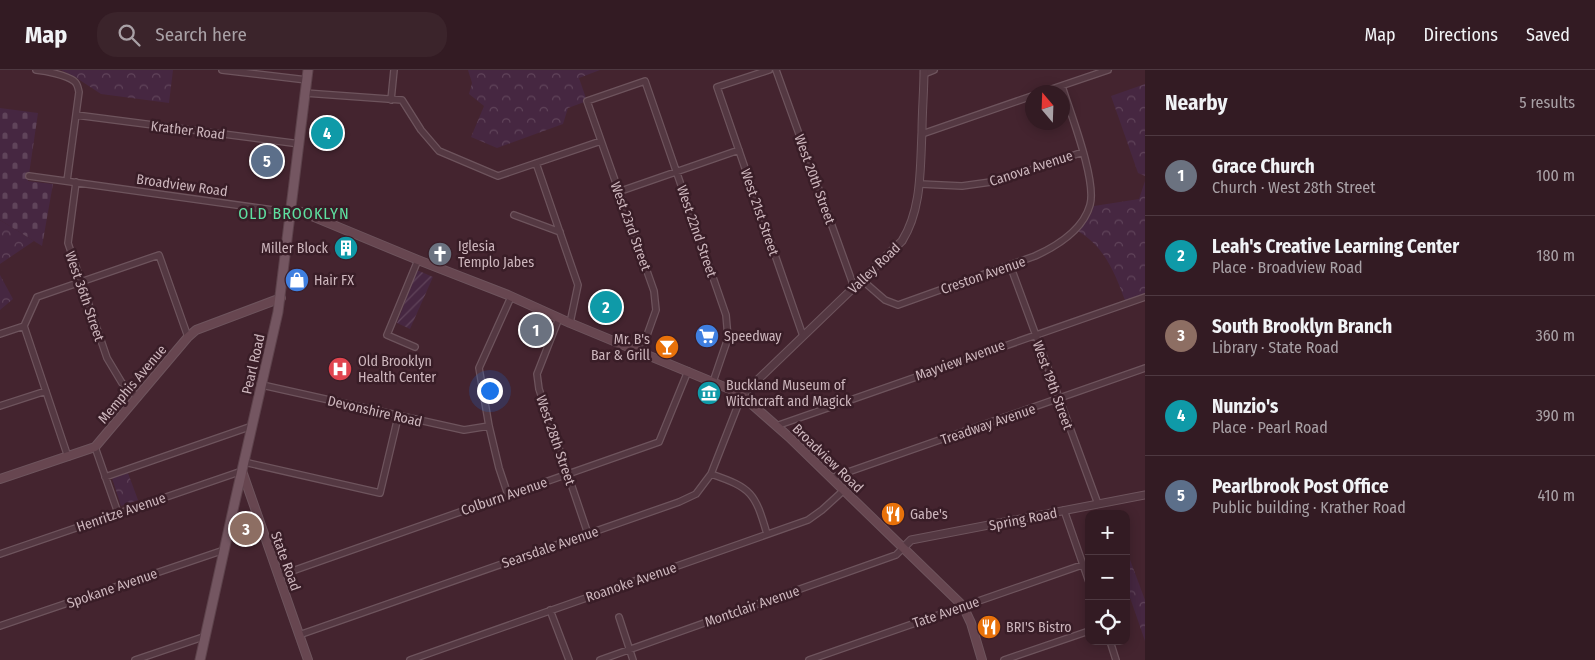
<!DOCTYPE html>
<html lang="en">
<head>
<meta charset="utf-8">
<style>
	:root { --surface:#331b23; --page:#3b242b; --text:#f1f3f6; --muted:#a9a1a6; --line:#4e3941; --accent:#1a73e8 }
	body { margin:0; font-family:"Fira Sans Condensed",sans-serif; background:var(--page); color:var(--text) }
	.controls { position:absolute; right:15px; bottom:15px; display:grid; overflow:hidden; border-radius:10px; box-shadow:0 2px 12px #0003 }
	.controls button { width:45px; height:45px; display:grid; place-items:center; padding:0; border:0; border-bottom:1px solid var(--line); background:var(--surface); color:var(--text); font:25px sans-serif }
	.compass { position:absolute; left:1025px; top:15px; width:45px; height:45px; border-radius:50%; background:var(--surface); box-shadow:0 2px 12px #0003; rotate:341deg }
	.you { position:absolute; left:489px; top:320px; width:18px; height:18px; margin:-12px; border:4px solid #fff; border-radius:50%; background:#1a73e8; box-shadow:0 0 0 8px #1a73e833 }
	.badge { display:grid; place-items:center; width:32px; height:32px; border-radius:50%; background:var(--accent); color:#fff; font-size:16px; font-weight:700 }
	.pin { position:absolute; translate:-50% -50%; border:2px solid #fff; box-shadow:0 1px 5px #0006 }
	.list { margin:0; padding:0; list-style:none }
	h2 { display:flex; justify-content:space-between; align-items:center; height:65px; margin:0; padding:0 20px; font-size:21px }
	h2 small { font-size:16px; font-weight:400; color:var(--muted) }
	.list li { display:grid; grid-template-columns:32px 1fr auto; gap:15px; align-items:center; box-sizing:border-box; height:80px; padding:0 20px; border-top:1px solid var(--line) }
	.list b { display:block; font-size:19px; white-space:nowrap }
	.list p { margin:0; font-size:16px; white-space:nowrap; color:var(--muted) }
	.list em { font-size:16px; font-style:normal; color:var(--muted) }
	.icon { flex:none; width:28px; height:28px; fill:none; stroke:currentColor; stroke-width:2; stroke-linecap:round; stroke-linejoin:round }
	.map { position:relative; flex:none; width:1145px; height:590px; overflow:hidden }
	header { display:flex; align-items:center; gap:30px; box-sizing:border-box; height:70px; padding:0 25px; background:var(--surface); border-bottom:1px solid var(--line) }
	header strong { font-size:24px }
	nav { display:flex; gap:28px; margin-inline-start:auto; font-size:18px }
	.search { width:350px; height:45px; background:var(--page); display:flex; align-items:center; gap:12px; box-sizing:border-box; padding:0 18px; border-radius:20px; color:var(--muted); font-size:19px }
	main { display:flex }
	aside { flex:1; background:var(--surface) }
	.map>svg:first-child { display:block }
	.forest { fill:url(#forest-crowns) }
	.cemetery { fill:url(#cemetery-stones) }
	.garden { fill:url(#garden-furrows) }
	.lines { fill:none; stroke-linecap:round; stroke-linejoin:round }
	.minor-casing { stroke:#6e545d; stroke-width:8 }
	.tertiary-casing { stroke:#6e545d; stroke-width:9 }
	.secondary-casing { stroke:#6e545d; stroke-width:10 }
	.primary-casing { stroke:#5d424b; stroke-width:11 }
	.minor { stroke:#543842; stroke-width:5.5 }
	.tertiary { stroke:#543842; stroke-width:7 }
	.secondary { stroke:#674650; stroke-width:8 }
	.primary { stroke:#745661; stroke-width:9 }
	.labels { text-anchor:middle; stroke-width:5; stroke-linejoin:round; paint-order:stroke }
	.street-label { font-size:14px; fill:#cdb6bd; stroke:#391d27 }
	.poi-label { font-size:14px; fill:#cdb6bd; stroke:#391d27; text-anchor:start }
	.quarter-label { font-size:16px; letter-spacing:1px; fill:#5ee0a0; stroke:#391d27 }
</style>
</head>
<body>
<header>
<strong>Map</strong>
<div class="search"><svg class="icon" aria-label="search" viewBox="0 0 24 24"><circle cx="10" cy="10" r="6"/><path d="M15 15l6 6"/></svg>Search here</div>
<nav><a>Map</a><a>Directions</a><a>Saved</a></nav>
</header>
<main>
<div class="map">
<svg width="1145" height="590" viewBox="0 0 1145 590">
	<defs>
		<pattern id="forest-crowns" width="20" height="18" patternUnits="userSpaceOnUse" patternTransform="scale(1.25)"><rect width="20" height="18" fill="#462741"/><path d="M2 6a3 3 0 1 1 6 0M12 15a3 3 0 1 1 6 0" fill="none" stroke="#60445a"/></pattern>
		<pattern id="cemetery-stones" width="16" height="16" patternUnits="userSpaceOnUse" patternTransform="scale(1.25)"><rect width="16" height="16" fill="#462741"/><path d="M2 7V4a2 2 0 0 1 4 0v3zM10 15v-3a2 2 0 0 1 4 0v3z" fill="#60445a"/></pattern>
		<pattern id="garden-furrows" width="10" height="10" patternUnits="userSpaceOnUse" patternTransform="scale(1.25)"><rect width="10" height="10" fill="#462741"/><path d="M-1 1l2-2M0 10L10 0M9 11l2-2" fill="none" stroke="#60445a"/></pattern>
	</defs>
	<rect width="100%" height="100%" fill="#44242f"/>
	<!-- forest -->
	<path class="forest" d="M61,0h112l-4,33 -68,-9 -26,-17z
		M468,0h132l-21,8 8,23 -19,7 -5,16 -66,24 -26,-11 13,-31 -15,-12 3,-11z
		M1145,14v92l-7,-3 -27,-77z
		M1145,111v116l-19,6c-11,-29 -20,-55 -48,-72l13,-17 3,-8 45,-7z
		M0,150l34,21 -34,23z
		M0,205l13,24 -13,11z
		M128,403l10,27 -17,6 -9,-28z
		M1129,487l16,43v41l-19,-55v-28z"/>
	<!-- cemetery -->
	<path class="cemetery" d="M0,38l38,5 -10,68 25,3 -11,62 -42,-26z"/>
	<!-- garden -->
	<path class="garden" d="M417,200l16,7 -23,52 -13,-6z"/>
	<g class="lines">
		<!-- minor casing -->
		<g class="minor-casing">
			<path id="minor" d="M36,0c10,1 30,5 38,11 4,3 4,7 5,11l-12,89
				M222,0l85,10
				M769,0l-52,17 86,249
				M776,0l78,217
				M924,4l10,-4
				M1043,22l65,-22
				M305,23l97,7 19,30 18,21 59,25 103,-35
				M391,30l3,-30
				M76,45l224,29
				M922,64l110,-38
				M536,93l42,122 -8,38
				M29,106l251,35h11
				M76,112l-8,61 39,115 15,25 16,14
				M920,114l42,2 36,-5 85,-29
				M618,122l121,-42
				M514,145l46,17
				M1010,195l88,239
				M862,210l23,20 13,5 137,-49c22,-10 48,-26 55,-51 7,-24 -20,-93 -28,-119
				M559,248l-22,56 2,15 49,145
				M24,256l44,131
				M0,264l24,-8 13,-29 122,-42 29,82
				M415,277l-28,-12 31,-75
				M641,282l15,-42 -2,-19 -67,-190 58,-20 81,234 2,23 -15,44
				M262,315l202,45 25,-4
				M0,336l46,-15
				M776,356l369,-129
				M95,377l23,66
				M244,392l136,31 18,-76
				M711,404c41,14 44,19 56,60
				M105,407l147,-51
				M831,408l314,-110
				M508,425l-9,-27 -10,-42 -10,-58 32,-71
				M1064,440l25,72
				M0,484l242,-83
				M278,506l381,-134 29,-71
				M550,540l19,50
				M619,547l14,43
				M0,556l224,-76
				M299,565l380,-133 17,-8 15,-20 31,-79
				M1110,571l6,19
				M135,590l71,-24
				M410,590l398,-140 14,-10 22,-20
				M600,590l296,-105 7,-7
				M809,590l273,-95
				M1004,590l85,-29"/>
		</g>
		<!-- tertiary casing -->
		<g class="tertiary-casing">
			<path id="tertiary" d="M742,325l160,-154c20,-32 18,-72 20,-109 0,-21 2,-41 2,-62
				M903,478l8,-8 234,-45"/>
		</g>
		<!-- secondary casing -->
		<g class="secondary-casing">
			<path id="secondary" d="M291,141l11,1 116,48 90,35 62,28 169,70 50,44 174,169 8,17 11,37
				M242,401l66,189
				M0,409l95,-32 93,-110 8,-7 85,-32"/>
		</g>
		<!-- primary casing -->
		<g class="primary-casing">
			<path id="primary" d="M200,590l35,-159 43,-189 30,-242"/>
		</g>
		<!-- minor -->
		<use href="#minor" class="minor"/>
		<!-- tertiary -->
		<use href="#tertiary" class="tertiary"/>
		<!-- secondary -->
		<use href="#secondary" class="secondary"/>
		<!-- primary -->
		<use href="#primary" class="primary"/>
	</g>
	<!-- icons -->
	<defs>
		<g id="building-disc" transform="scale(1.25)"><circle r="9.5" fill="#0f9aa8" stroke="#391d27"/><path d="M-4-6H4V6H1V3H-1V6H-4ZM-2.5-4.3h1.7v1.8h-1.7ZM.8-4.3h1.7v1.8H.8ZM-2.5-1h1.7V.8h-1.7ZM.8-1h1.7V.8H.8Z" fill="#fff"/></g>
		<g id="church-disc" transform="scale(1.25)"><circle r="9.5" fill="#6b7280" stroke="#391d27"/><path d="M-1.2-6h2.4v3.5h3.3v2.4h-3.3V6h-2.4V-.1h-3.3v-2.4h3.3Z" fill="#fff"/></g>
		<g id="shop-disc" transform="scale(1.25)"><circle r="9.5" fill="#3f7fe0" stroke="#391d27"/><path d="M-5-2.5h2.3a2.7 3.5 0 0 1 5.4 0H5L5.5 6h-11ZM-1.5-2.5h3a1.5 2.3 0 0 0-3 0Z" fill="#fff"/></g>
		<g id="supermarket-disc" transform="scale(1.25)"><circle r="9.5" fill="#3f7fe0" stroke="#391d27"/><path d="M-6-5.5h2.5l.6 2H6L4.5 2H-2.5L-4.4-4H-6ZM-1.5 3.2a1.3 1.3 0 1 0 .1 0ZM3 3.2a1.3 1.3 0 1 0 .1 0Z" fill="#fff"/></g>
		<g id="bar-disc" transform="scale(1.25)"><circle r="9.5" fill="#e8710a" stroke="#391d27"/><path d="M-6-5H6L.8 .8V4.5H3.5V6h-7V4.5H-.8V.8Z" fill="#fff"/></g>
		<g id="hospital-disc" transform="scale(1.25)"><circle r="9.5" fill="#e0444e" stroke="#391d27"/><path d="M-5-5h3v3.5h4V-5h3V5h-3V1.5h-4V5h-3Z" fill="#fff"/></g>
		<g id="museum-disc" transform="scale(1.25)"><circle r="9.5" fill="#0f9aa8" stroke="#391d27"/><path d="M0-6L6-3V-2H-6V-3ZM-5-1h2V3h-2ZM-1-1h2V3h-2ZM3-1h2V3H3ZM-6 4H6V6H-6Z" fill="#fff"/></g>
		<g id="restaurant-disc" transform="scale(1.25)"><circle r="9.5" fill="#e8710a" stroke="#391d27"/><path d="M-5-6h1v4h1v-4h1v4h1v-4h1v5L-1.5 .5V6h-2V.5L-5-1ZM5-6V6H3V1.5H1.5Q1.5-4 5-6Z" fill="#fff"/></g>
	</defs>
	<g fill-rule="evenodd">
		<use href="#building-disc" x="346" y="178"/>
		<use href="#church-disc" x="440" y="184"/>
		<use href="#shop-disc" x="297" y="210"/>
		<use href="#supermarket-disc" x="707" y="266"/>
		<use href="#bar-disc" x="667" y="277"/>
		<use href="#hospital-disc" x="340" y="299"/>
		<use href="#museum-disc" x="709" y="323"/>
		<use href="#restaurant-disc" x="893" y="444"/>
		<use href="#restaurant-disc" x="989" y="557"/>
	</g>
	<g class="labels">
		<!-- street labels -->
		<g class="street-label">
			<text transform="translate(188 60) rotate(7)" y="5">Krather Road</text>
			<text transform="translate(1031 98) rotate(-18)" y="5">Canova Avenue</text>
			<text transform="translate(815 109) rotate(70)" y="5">West 20th Street</text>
			<text transform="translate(182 115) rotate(8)" y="5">Broadview Road</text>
			<text transform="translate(760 142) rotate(71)" y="5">West 21st Street</text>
			<text transform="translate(631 156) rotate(70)" y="5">West 23rd Street</text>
			<text transform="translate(697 161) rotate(71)" y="5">West 22nd Street</text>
			<text transform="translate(874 198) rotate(-44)" y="5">Valley Road</text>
			<text transform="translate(983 205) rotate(-19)" y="5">Creston Avenue</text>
			<text transform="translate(85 226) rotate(71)" y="5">West 36th Street</text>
			<text transform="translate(960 290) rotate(-20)" y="5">Mayview Avenue</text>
			<text transform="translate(253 294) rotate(-77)" y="5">Pearl Road</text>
			<text transform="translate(132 314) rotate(-50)" y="5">Memphis Avenue</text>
			<text transform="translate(1053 315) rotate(70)" y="5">West 19th Street</text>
			<text transform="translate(375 341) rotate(13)" y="5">Devonshire Road</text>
			<text transform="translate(988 354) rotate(-19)" y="5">Treadway Avenue</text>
			<text transform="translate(556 370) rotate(71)" y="5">West 28th Street</text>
			<text transform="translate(828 388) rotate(44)" y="5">Broadview Road</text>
			<text transform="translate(504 426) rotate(-19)" y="5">Colburn Avenue</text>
			<text transform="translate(121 442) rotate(-19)" y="5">Henritze Avenue</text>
			<text transform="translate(1023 449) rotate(-11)" y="5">Spring Road</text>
			<text transform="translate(550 477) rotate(-19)" y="5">Searsdale Avenue</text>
			<text transform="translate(286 491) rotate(70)" y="5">State Road</text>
			<text transform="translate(631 512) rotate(-19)" y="5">Roanoke Avenue</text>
			<text transform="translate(112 518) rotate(-19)" y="5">Spokane Avenue</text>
			<text transform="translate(752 536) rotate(-19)" y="5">Montclair Avenue</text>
			<text transform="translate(946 542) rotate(-19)" y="5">Tate Avenue</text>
		</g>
		<!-- poi labels -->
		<g class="poi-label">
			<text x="458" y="181">Iglesia<tspan x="458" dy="16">Templo Jabes</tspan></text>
			<text x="328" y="183" text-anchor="end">Miller Block</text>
			<text x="314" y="215">Hair FX</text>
			<text x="724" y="271">Speedway</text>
			<text x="650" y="274" text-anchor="end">Mr. B's<tspan x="650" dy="16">Bar &amp; Grill</tspan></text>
			<text x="358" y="296">Old Brooklyn<tspan x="358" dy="16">Health Center</tspan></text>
			<text x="726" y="320">Buckland Museum of<tspan x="726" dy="16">Witchcraft and Magick</tspan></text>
			<text x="910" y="449">Gabe's</text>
			<text x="1006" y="562">BRI'S Bistro</text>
		</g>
		<!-- quarter labels -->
		<g class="quarter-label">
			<text x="294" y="149">OLD BROOKLYN</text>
		</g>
	</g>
</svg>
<div class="controls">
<button>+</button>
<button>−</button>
<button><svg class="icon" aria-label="locate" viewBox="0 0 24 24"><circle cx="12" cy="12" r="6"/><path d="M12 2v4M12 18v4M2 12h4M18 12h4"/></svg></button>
</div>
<svg class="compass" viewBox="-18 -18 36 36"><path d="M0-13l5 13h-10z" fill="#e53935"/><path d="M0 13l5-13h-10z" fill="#a9a1a6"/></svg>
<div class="you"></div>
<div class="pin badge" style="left:536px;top:260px;background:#6b7280">1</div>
<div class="pin badge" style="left:606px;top:237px;background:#0f9aa8">2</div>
<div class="pin badge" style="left:246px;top:459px;background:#8d6e63">3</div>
<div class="pin badge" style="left:327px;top:63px;background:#0f9aa8">4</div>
<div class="pin badge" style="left:267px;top:91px;background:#5c6f8a">5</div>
</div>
<aside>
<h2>Nearby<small>5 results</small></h2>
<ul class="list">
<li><span class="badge" style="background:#6b7280">1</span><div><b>Grace Church</b><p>Church · West 28th Street</p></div><em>100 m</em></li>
<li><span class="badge" style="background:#0f9aa8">2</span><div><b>Leah's Creative Learning Center</b><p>Place · Broadview Road</p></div><em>180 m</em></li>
<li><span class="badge" style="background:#8d6e63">3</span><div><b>South Brooklyn Branch</b><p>Library · State Road</p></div><em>360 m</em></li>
<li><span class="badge" style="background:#0f9aa8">4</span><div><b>Nunzio's</b><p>Place · Pearl Road</p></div><em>390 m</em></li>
<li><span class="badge" style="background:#5c6f8a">5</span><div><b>Pearlbrook Post Office</b><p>Public building · Krather Road</p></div><em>410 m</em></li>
</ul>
</aside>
</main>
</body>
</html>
